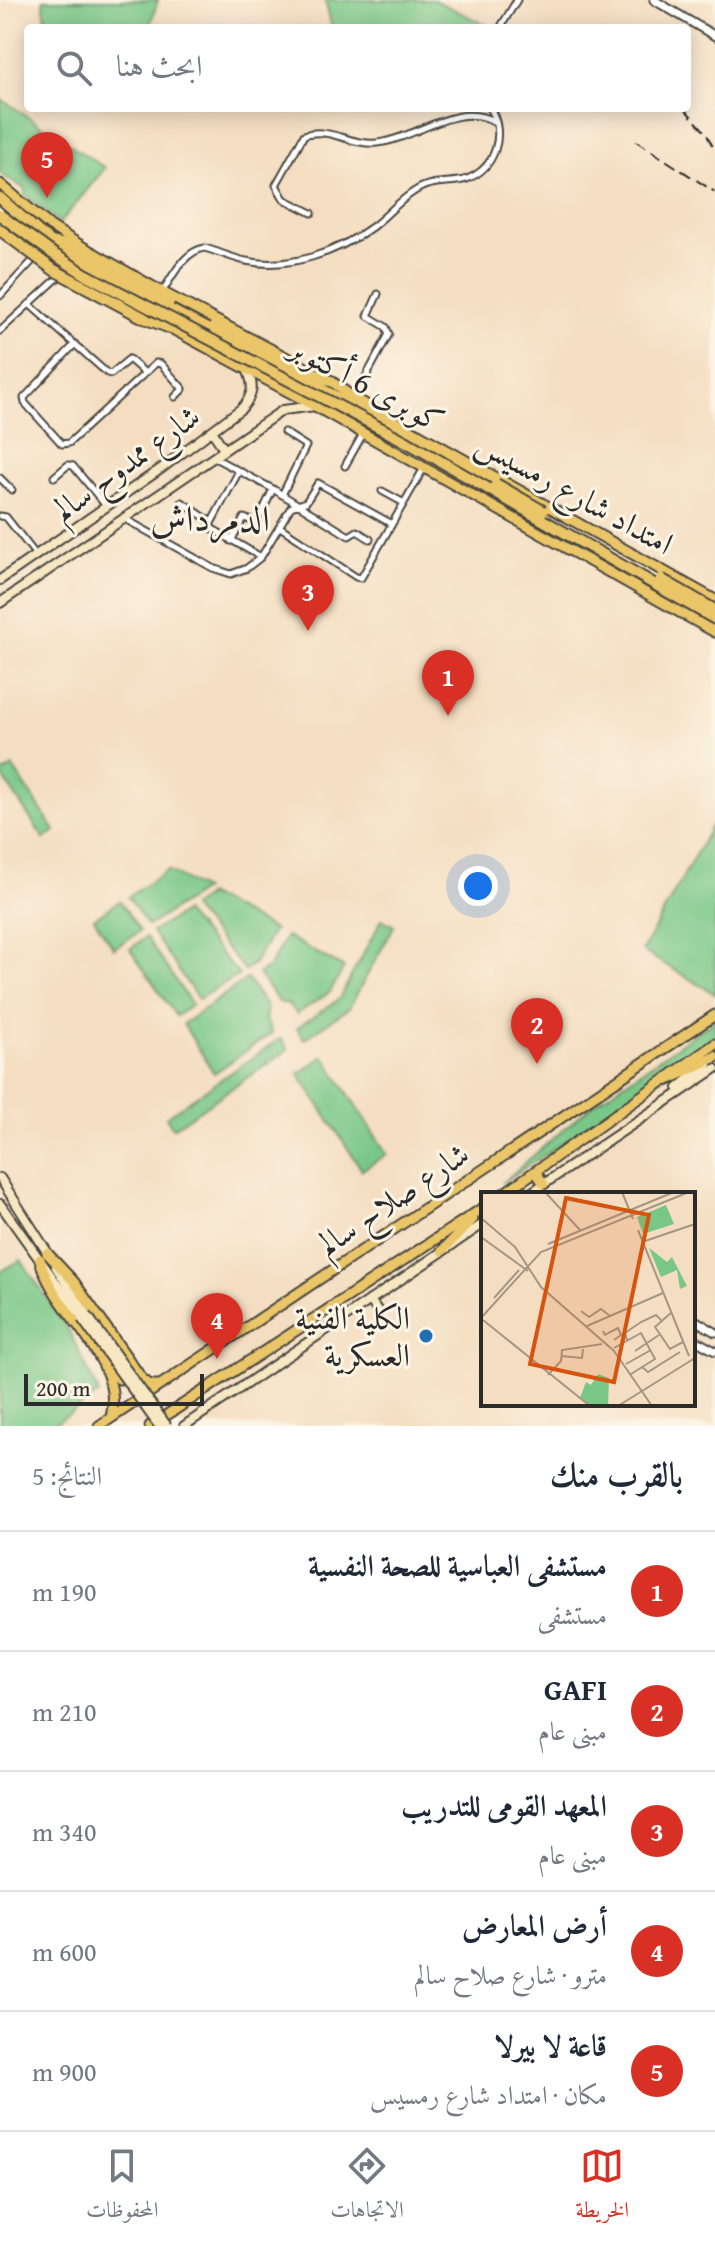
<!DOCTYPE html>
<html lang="ar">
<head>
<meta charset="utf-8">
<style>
	:root { --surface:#fff; --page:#f6f6f7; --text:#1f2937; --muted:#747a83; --line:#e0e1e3; --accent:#d93025 }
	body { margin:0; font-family:"Gentium Book Plus",Amiri,serif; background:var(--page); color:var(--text); direction:rtl }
	.scale { position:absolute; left:24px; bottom:20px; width:180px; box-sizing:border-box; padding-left:8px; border:4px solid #2b2b2b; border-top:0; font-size:22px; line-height:28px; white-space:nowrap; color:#2b2b2b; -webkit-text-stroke:6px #fcf5e5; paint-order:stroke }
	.you { position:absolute; left:478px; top:886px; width:28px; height:28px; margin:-20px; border:6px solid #fff; border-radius:50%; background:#1a73e8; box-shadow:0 0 0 12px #1a73e833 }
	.badge { display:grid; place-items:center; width:52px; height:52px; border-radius:50%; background:var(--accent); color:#fff; font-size:26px; font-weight:700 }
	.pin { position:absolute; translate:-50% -66px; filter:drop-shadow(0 2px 4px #0008) }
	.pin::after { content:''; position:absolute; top:42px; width:28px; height:24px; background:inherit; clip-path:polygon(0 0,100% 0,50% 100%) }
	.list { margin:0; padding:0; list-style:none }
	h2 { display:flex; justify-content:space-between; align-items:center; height:104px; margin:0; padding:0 32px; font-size:34px }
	h2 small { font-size:26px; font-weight:400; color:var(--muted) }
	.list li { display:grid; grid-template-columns:52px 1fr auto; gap:24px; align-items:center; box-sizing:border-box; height:120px; padding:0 32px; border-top:2px solid var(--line) }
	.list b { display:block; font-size:30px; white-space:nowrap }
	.list p { margin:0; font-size:26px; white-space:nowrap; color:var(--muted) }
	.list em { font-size:26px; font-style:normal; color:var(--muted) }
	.icon { flex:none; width:44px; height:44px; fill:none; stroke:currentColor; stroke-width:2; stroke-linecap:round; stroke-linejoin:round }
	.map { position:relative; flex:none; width:715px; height:1426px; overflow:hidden; direction:ltr }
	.search { position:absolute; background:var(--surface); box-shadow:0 4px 20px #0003; left:24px; right:24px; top:24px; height:88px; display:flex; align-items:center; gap:20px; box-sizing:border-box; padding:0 28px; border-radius:8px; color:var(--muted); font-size:30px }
	.sheet { height:704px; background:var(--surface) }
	nav { display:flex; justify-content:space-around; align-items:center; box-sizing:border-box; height:112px; border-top:2px solid var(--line); background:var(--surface); font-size:22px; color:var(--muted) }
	nav a { display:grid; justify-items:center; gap:4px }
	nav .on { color:var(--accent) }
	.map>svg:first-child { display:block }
	.green { fill:#79c787; stroke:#527959; stroke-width:2 }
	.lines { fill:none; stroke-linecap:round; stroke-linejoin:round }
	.minor-casing { stroke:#494641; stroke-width:9 }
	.tertiary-casing { stroke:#494641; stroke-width:11 }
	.secondary-casing { stroke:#494641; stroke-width:12 }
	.primary-casing { stroke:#494641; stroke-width:13 }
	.trunk-casing { stroke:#494641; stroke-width:13 }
	.motorway-casing { stroke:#494641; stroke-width:14 }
	.minor { stroke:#fff; stroke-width:5 }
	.tertiary { stroke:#fff; stroke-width:7 }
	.secondary { stroke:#f7e8c3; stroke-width:8 }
	.primary { stroke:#ebc669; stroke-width:9 }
	.trunk { stroke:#ebc669; stroke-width:9 }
	.motorway { stroke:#ebc669; stroke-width:10 }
	.rail { stroke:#2b2b2b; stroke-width:2; stroke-dasharray:12 6; stroke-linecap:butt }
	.secondary-bridge-casing { stroke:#494641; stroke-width:12; stroke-linecap:butt }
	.motorway-bridge-casing { stroke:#494641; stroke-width:14; stroke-linecap:butt }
	.secondary-bridge { stroke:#f7e8c3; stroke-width:8 }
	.motorway-bridge { stroke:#ebc669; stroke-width:10 }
	.poi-dot { fill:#1f6fb2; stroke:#fcf5e5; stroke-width:3 }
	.labels { text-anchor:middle; stroke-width:6; stroke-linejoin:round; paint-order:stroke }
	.street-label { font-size:32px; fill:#2b2b2b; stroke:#fcf5e5 }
	.poi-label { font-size:32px; fill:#2b2b2b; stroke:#fcf5e5; text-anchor:end }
	.quarter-label { font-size:36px; fill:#2b2b2b; stroke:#fcf5e5 }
	.inset-road { fill:none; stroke:#a49684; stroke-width:2 }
	.view { fill:#d5540f; fill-opacity:0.15; stroke:#d5540f; stroke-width:4 }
	.inset-edge { fill:none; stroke:#2b2b2b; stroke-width:4 }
</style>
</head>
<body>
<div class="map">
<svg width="715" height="1426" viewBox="0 0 715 1426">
	<rect width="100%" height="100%" fill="#fcf5e5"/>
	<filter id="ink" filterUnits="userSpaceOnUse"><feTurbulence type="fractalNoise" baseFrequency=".0125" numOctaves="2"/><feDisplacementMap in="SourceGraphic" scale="16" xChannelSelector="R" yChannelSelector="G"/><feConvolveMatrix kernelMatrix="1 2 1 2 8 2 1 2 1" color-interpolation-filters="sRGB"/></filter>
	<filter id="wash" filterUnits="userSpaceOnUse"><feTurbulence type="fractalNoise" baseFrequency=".006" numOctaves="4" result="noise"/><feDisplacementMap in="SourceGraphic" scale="32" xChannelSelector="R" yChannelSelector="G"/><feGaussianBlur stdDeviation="1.8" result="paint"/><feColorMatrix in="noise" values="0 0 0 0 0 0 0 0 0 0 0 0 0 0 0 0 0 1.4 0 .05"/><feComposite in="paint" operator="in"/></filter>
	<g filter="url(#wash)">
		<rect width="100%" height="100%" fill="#f4ddc0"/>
		<!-- green -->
		<path class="green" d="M43,0h115l-9,28h-52l-51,-8z
			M325,0h109l53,25 -1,3h-154z
			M1,99l104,69 -45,55 -35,-28v-6l-25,-15z
			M13,767l42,64 -11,8 -43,-65z
			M715,819v175l-73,-43z
			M168,870l35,20 -55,36 -20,-29z
			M208,895l66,35 -20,33 -9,8 -54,-64z
			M120,901l20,30 -26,17 -20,-30z
			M184,912l55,63 -41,24 -46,-67z
			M382,919l12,7 -45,82 -45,31 -7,-11 42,-29z
			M286,936l58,32 -14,24 -33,22 -9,-10 -9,-2 -21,-28 11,-7z
			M146,937l46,68 -16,11 -46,-67z
			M247,979l20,29 -2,11 7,14 -58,40 -31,-49z
			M715,1020v16l-48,38 -165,109 86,-75z
			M281,1038l7,12 -115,78 -7,-11z
			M324,1056l63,98 -25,16 -63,-96z
			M21,1260l48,71 30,63 -48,32h-51v-154z"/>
	</g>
	<g filter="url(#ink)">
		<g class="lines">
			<!-- minor casing -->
			<g class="minor-casing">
				<path id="minor" d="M500,28l17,-28
					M312,213l-28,-14 -8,-14 28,-50c24,-9 48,11 73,8 39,-4 80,-43 118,-21
					M162,292c11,-16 22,-41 43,-44 14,4 27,10 41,13 43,9 92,-9 126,-34 16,-12 30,-30 48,-39 15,-8 32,-4 47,-9 29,-11 39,-46 23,-71
					M0,296l36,-39
					M29,304l78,69 4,1 18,-15 16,14
					M0,331l61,-56
					M75,344l-51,54 1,5 37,41 7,-1 87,-80 5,1 22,25 -8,8
					M355,397l34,-63 -3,-7 -18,-11 10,-22
					M213,457l60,32 76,47 8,-5 13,8
					M345,466l18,-32
					M239,471l-30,56 52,30
					M54,477l14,-12 5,1 33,40
					M0,478l12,12
					M382,491l22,12
					M282,495l24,-49 -22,-14
					M182,502l28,19
					M0,516l6,1 30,38
					M125,519l88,49 18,6 16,-6 14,-11 30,-50 15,-5 12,-19 74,41
					M280,527l76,50 5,1 63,-110
					M231,541l13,-23 11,4 3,-1 15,-32"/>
			</g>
			<!-- tertiary casing -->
			<g class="tertiary-casing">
				<path id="tertiary" d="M654,0l61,36
					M693,1319l22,13
					M693,1339l22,12"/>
			</g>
			<!-- secondary casing -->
			<g class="secondary-casing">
				<path id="secondary" d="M212,431l12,18
					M0,580l162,-112 80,-60c12,-14 12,-23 5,-39
					M0,603l283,-193 32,-4
					M678,1088l30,-24
					M0,1178l49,77
					M529,1194l186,-125
					M0,1204l82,115
					M56,1267l31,48
					M370,1300l7,10
					M184,1426l299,-202"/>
			</g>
			<!-- primary casing -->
			<g class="primary-casing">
				<path id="primary" d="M0,184l50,42 33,21 79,45 169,89 23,17 361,202
					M35,250l48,30
					M167,326l148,80 400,226"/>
			</g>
			<!-- trunk casing -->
			<g class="trunk-casing">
				<path id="trunk" d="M535,1171l9,13
					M503,1194l212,-150
					M442,1251l31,-32
					M47,1253l27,29 68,97 8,6h10
					M40,1259c12,53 85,96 71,159
					M104,1359l15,20 12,-2
					M99,1426l616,-411
					M150,1426l333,-218"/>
			</g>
			<!-- motorway casing -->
			<g class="motorway-casing">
				<path id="motorway" d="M0,198l50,44 37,24 324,170 85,48
					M52,242l17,4 100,56
					M144,318l29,11
					M215,325l102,54 14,2
					M667,1080l48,-23"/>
			</g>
			<!-- minor -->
			<use href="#minor" class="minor"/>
			<!-- tertiary -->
			<use href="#tertiary" class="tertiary"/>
			<!-- secondary -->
			<use href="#secondary" class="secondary"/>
			<!-- primary -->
			<use href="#primary" class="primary"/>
			<!-- trunk -->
			<use href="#trunk" class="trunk"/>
			<!-- motorway -->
			<use href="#motorway" class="motorway"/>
			<!-- rail -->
			<path class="rail" d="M684,108l22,25 9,18
				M636,141l79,51"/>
			<!-- secondary-bridge casing -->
			<g class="secondary-bridge-casing">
				<path id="secondary-bridge" d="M87,1315l80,111
					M82,1319l77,107"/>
			</g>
			<!-- motorway-bridge casing -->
			<g class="motorway-bridge-casing">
				<path id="motorway-bridge" d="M0,215l52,38 33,21 322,168 308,177
					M0,230l54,40 90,48
					M496,484l47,27
					M661,579l54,31"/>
			</g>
			<!-- secondary-bridge -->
			<use href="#secondary-bridge" class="secondary-bridge"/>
			<!-- motorway-bridge -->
			<use href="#motorway-bridge" class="motorway-bridge"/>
		</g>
	</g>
	<!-- markers -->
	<circle class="poi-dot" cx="426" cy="1336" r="8"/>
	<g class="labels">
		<!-- street labels -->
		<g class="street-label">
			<text transform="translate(367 384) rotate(28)" y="11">كوبرى 6 أكتوبر</text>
			<text transform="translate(126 463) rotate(-36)" y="11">شارع ممدوح سالم</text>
			<text transform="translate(575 493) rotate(29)" y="11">امتداد شارع رمسيس</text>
			<text transform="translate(393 1199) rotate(-34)" y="11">شارع صلاح سالم</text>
		</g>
		<!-- poi labels -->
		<g class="poi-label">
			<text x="410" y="1329">الكلية الفنية<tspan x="410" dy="37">العسكرية</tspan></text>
		</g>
		<!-- quarter labels -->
		<g class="quarter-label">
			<text x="210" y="531">الدمرداش</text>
		</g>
	</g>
	<!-- overview -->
	<g transform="translate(481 1192)">
		<rect width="214" height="214" fill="#f4ddc0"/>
		<path d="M185,13l8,19 -31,10 -6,-17zM168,56l18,14 5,-5 15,29 -7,3 -3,-19 -16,7zM117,182l11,4 -1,28h-17l-11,-8 6,-16 5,3z" fill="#79c787"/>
		<path class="inset-road" d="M64,0l35,38M141,0l11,27M0,26l34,29 26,40 73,64 38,55M157,38l51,126M0,45l47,34M164,49l50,-17M67,52l126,-52M13,106l25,-28M100,119l8,6 12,-8 9,7M191,120l-17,15 15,22 13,-7M0,126l60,-66 148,-60M2,128l107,86M106,134l76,-33M122,139l2,4 13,-7 3,7 -7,5M146,148l-2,-7 16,-11 15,-7 5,5M133,156l27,-15 14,26 -24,15M154,159l24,-16M80,164l21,2 1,-9M145,172l25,-14M161,175l6,5 32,-20M67,183l13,-14 1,-11 40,-6M137,214l77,-48"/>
		<path class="view" d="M85,6l83,17 -35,167 -84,-18z"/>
		<rect width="214" height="214" class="inset-edge"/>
	</g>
</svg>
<div class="scale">200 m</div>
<div class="you"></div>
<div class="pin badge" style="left:448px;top:716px">1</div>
<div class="pin badge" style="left:537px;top:1064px">2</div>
<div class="pin badge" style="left:308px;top:631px">3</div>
<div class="pin badge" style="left:217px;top:1359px">4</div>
<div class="pin badge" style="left:47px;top:198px">5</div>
<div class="search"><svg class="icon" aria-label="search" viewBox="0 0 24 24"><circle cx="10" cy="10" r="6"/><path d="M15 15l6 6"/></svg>ابحث هنا</div>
</div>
<section class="sheet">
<h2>بالقرب منك<small>النتائج: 5</small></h2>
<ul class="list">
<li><span class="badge">1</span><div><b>مستشفى العباسية للصحة النفسية</b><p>مستشفى</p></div><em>190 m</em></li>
<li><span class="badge">2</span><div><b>GAFI</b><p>مبنى عام</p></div><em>210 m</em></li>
<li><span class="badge">3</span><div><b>المعهد القومى للتدريب</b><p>مبنى عام</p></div><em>340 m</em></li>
<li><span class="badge">4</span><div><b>أرض المعارض</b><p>مترو · شارع صلاح سالم</p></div><em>600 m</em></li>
<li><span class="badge">5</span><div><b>قاعة لا بيرلا</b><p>مكان · امتداد شارع رمسيس</p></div><em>900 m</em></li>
</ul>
</section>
<nav>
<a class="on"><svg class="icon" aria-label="map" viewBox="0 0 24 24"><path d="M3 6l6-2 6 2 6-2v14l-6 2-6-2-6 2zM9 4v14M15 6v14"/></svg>الخريطة</a>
<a><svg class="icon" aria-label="directions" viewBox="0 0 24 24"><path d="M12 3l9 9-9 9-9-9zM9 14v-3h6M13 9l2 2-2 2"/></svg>الاتجاهات</a>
<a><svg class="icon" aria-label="saved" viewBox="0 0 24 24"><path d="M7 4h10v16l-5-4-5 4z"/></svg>المحفوظات</a>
</nav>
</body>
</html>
